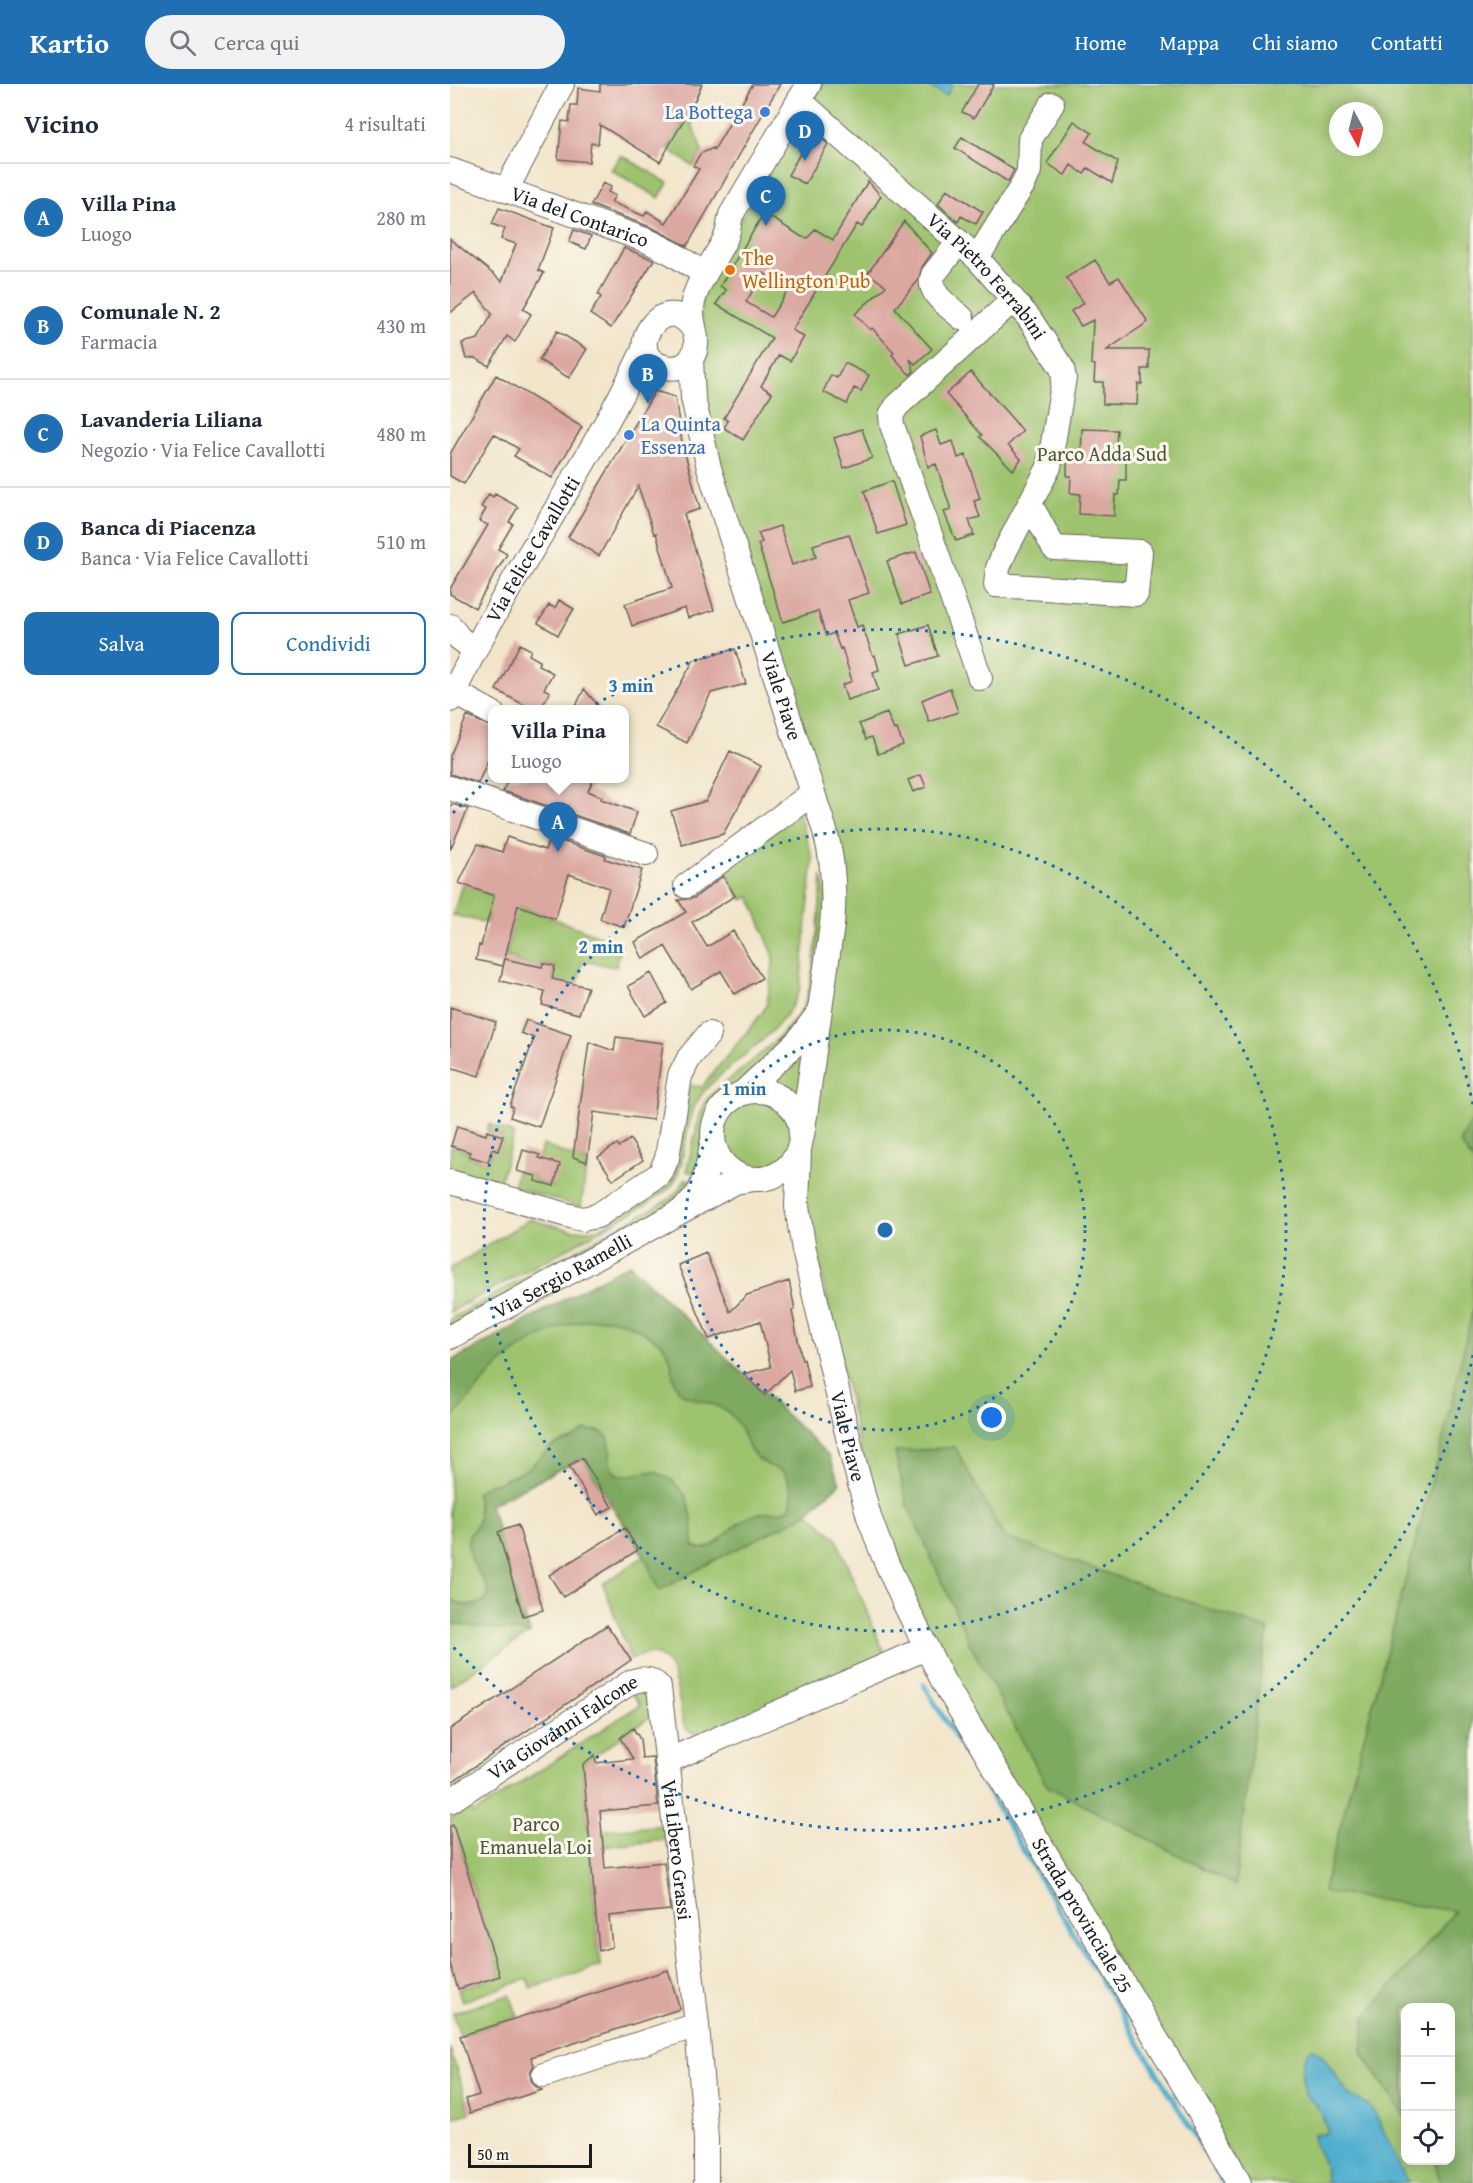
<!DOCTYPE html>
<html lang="it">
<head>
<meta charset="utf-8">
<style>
	:root { --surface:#fff; --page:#f2f2f3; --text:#1f2937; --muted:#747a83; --line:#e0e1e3; --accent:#1f6fb2 }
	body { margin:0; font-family:"Gentium Book Plus",serif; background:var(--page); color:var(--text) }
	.controls { position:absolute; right:18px; bottom:18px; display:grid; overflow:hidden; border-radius:12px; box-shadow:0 3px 15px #0003 }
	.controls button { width:54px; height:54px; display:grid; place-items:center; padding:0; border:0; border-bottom:2px solid var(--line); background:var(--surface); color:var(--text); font:30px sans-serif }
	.compass { position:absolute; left:879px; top:18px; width:54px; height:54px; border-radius:50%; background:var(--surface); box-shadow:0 3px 15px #0003; rotate:173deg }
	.scale { position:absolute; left:18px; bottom:15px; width:124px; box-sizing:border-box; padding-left:6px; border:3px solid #1c1c1c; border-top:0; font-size:16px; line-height:21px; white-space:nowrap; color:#1c1c1c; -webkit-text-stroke:4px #fbf7ec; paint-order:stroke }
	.you { position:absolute; left:542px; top:1334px; width:21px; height:21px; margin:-15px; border:4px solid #fff; border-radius:50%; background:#1a73e8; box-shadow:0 0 0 9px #1a73e833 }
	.badge { display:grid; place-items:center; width:39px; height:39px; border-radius:50%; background:var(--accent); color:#fff; font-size:20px; font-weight:700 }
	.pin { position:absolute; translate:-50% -50px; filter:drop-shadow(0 2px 3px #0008) }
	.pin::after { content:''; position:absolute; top:32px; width:21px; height:18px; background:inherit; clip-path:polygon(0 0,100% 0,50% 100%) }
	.popup { position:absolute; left:38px; top:621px; width:141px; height:78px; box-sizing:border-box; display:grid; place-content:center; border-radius:12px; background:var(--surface); filter:drop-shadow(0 2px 4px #0005); font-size:20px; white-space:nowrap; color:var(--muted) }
	.popup b { font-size:22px; color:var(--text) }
	.popup::after { content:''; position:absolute; left:50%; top:100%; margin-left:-12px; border:12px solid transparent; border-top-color:var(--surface) }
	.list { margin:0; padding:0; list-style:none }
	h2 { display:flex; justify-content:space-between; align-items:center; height:78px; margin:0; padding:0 24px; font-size:26px }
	h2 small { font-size:20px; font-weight:400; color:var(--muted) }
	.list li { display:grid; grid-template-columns:39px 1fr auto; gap:18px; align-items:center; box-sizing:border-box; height:108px; padding:0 24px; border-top:2px solid var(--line) }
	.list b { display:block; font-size:22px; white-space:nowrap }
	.list p { margin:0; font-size:20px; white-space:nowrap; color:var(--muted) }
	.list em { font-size:20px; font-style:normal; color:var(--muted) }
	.actions { display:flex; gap:12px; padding:18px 24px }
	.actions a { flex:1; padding:14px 0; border:2px solid var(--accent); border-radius:12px; text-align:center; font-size:21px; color:var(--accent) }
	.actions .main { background:var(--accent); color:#fff }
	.icon { flex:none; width:33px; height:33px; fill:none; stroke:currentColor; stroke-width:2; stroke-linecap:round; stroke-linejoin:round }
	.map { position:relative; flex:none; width:1023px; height:2099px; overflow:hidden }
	header { display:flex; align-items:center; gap:36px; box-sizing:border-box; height:84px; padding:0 30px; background:var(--accent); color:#fff }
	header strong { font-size:28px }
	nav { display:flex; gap:33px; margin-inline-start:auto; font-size:21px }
	.search { width:420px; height:54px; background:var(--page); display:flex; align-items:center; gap:15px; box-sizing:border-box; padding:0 21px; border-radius:33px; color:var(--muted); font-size:22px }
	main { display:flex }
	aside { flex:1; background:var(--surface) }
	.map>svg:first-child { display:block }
	.green { fill:#9ec36e; stroke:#5d7045; stroke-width:1.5; fill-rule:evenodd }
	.forest { fill:#7ea961; stroke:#4d623e; stroke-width:1.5 }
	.water { fill:#4faece; stroke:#366575; stroke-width:1.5 }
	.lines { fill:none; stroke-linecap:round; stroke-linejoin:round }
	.stream { stroke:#4faece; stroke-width:5 }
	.building { fill:#dba8a1; fill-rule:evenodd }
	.minor-casing { stroke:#676259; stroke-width:26 }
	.minor { stroke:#fff; stroke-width:24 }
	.ring { fill:none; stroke:#1f6fb2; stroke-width:3; stroke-dasharray:3 6 }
	.shop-dot { fill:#3f7fe0; stroke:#fbf7ec; stroke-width:2 }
	.food-dot { fill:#e8710a; stroke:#fbf7ec; stroke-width:2 }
	.labels { text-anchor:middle; stroke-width:6; stroke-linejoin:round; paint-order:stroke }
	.shop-label { font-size:20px; fill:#366cbe; stroke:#fbf7ec; text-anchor:end }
	.street-label { font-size:20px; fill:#1c1c1c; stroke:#fbf7ec }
	.food-label { font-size:20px; fill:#c56008; stroke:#fbf7ec; text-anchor:start }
	.park-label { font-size:20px; fill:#4a5639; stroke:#fbf7ec }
	.centre { fill:#1f6fb2; stroke:#fbf7ec; stroke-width:3 }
	.ring-label { font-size:18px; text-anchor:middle; font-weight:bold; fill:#1f6fb2; stroke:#fbf7ec; stroke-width:6; stroke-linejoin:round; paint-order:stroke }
</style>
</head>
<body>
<header>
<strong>Kartio</strong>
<div class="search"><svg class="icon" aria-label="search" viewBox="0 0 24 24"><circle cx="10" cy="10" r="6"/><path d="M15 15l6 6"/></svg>Cerca qui</div>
<nav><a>Home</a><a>Mappa</a><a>Chi siamo</a><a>Contatti</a></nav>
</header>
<main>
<aside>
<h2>Vicino<small>4 risultati</small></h2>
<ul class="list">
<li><span class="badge">A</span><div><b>Villa Pina</b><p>Luogo</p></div><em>280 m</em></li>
<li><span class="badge">B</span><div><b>Comunale N. 2</b><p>Farmacia</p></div><em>430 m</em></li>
<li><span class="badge">C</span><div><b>Lavanderia Liliana</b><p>Negozio · Via Felice Cavallotti</p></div><em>480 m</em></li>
<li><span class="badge">D</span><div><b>Banca di Piacenza</b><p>Banca · Via Felice Cavallotti</p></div><em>510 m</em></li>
</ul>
<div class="actions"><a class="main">Salva</a><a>Condividi</a></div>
</aside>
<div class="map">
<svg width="1023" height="2099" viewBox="0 0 1023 2099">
	<rect width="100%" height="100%" fill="#fbf7ec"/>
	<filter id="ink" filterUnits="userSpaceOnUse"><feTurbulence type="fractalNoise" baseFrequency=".0167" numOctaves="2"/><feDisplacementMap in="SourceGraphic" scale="12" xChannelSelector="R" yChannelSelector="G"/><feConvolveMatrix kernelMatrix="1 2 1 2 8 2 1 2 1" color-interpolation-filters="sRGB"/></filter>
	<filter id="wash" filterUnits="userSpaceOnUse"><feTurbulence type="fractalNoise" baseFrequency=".008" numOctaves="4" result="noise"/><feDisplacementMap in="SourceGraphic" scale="24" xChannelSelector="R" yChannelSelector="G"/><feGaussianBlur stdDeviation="1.35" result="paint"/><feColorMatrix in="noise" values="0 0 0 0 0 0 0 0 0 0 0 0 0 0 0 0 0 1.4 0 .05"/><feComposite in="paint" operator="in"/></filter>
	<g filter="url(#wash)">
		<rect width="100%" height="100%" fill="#f2e5ca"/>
		<!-- green -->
		<path class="green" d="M372,0h651v2099h-226l-314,-535 -58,-131 -72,-326 35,-271 -139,-522 3,-115zM888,27h36v36h-36zM956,1924h44v152h-44z
			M238,29l14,38 -9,15 -25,-17z
			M171,71l47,28 -9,15 -48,-28z
			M348,728l15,47 -13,130c-18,47 -60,64 -93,99 -18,19 -20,46 -25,72 -2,8 -4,18 -10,25 -15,16 -39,26 -57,37 -54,31 -110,60 -165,90v-43l80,-50c23,6 47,16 70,9l62,-40 12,-11 15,-92 13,2 60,-74 5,-10 7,-46 -24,-60 -8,3 -18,-31z
			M372,792l5,23 -14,100 -16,28 -51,49 -26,19 -9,11 -5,10 -6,41 -5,16 -9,-2 14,-56 4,-12 9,-10c26,-22 71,-55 88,-82 14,-22 19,-106 21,-135z
			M12,800l159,60 -5,23 -33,-6 -6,24 -25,-6 3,-14 -12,-2 -1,4 -27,-6v-2l-9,-2 8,-39 -24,-6 -3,11 -34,-8z
			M359,947l-8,80 -19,-19 -15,-5z
			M271 1051a36 36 0 1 1 72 0a36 36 0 1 1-72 0Z
			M39,1040l25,10 -15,49 -49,-14 1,-23 19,6 -1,5 19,5 4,-13 6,1 5,-14 -16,-5z
			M92,1061l45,17 -6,45 -68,-20 4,-16 19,5 -1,5 19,5 -15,-28z
			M235,1095l7,1 -19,26 -223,122v-9l220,-120 10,-11z
			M179,1180l200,192 11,27 -32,29 28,26 49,117 -180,79c-9,0 -14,0 -20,-7 -9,-25 -6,-94 -54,-67l-28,-76 41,-28 -62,-98 -92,47 40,128 -80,53v-324z
			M191,1606l8,6 5,18 -71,50 5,68 77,-7 1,15 -76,8 10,118 -69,22 -4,-9 -65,22 -4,-12 42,-13 -42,-136 -8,1v-22l19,-12 4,7 167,-109 -8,-12z
			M60,1911l8,22 -58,19 -7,-23z
			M0,1965l20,64 -20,5z"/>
		<!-- forest -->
		<path class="forest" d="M1023,1034v43l-13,-18z
			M179,1180l200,192 11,27 -39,34 -86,43 -56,31 -14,-34 -64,-99 -91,47 40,128 -80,-10v-24c9,4 20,10 31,4 15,-10 3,-21 -3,-31 -5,-8 -9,-17 -10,-26 -2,-12 7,-15 10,-25 3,-8 -2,-19 -2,-28l13,-9 11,-2 27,-13 24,-22 8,-4 13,-4 13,-9 15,1 8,6 2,8v18l2,6 5,5 8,2 29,-5 19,10 13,15 6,21 1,28c8,5 12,4 20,0 13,-10 28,-27 44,-31 12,-4 22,1 33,-6 4,-12 0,-25 -6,-36 -11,-5 -24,-9 -31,-19 -10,-12 -10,-26 -23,-39 -14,-13 -40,-12 -50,-22 -12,-13 -4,-33 -17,-46 -5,-6 -12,-9 -19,-13 -8,-5 -19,-12 -29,-13 -38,-6 -85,18 -113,43 -19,17 -34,39 -52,58v-59z
			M1023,1224v875h-32l-7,-22 16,-1v-152h-44l-1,109 -43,-64 3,-36 90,-106 -132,-19 125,-473z
			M505,1363l49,90 265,93 -6,25 -28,230 -188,-99 -76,-140 -64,-142 -12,-52z"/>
		<!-- water -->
		<path class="water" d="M475,0h28l-7,12z
			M862,1964l10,7 27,40 18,9 9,11 32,68h-81l-3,-19 -10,-22 -1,-7 10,-1 5,-3c-3,-8 -6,-18 -12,-26 -2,-3 -8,-6 -10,-10 -5,-15 -8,-36 6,-47z"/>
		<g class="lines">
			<!-- stream -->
			<path class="stream" d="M474,1601l283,471
				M765,2086l8,13"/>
		</g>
		<g id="blocks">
			<!-- building -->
			<path class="building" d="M150,0h102l-6,14 -36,64 -60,-37 -2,19 -7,-1 -2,19 -31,-3 4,-38 7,1 2,-17h6l1,-17 22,3z
				M303,0h27l-93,162 -34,-18 -62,-23 12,-22 8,4 -3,5 7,4 -4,6 33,14 3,-5 19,12 33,-54 -6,-3 7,-12 13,-6 1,2z
				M528,0h16l-20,34 -12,-6z
				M624,37l18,12 -6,9 32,20 -6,21 -24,-15 -4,6 -13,-9 -6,10 -18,-12z
				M363,47l15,13 -23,40 -17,-9z
				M512,53l52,33 -6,12 -53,-34z
				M418,97l13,15 -19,31 -5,-3 -65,106 12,7 -14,24 -11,-6 -18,31 11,7 -29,47 -19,-12 4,-7 -4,-3 48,-80 -56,-34 10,-14 -6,-4 44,-73 38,24 6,1 7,-9 18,11zM313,189l26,16 -18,28 -25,-15z
				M497,105l36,23 -7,12 -15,-8 -3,6 -20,-18z
				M49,124l55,20 -16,42 6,3 -21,36 8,5 -16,28 -8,-6 -18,30 -14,-8 -9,1 -4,-16 16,-4 14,-25 -16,-21 -26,20v-74l52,42 14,-37 -15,-5 4,-10 -13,-5z
				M454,137l28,32 -10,14 -4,14 -23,27 37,41 -17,15 -5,-5 4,12 -4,4 -18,-20 2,-3 -22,-24 -2,2 -15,-16 31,-28 -18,-13z
				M124,146l17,6 -5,13 -17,-7z
				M174,164l30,12 -43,68 -21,-14 11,-17 -3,-3z
				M645,176l15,22 9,-5 29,45 -41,28h42v19h-7v15h-4l-1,21 -34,-1v-22h-9l1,-17 -4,-1 2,-44 -12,6 -10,-15 13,-8 -18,-25z
				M107,247l30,18 -18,29 -30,-18z
				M395,279l24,12 -8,16 -7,-3 -7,16 -24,-12 8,-17 6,3z
				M521,288l52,59 -15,14 13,14 -8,11 -33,-33 2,-2 -36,-41z
				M46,291l86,52 -30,51 -38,-22 5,-7 -25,-15 -30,50 -14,-8v-22z
				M205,307l20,6 7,45 18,67 -16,5 30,96 -26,8 -3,-10 -53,18 -7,-22 47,-16 -16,-55 -2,1 -16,-48 -39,70 -31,-19z
				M412,345l10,29 -28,10 -10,-30z
				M632,345l35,1 -2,30h11v20h-6l-1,15h-4l-1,21 -35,-2 1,-20 -10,-1 1,-17h-4v-18h14z
				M486,346l5,15 12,-4 5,17 8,-3 14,44 -6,2 6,16 -11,3 5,15 -18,6 -12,-29 7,-2 -15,-46 -8,3 -8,-31z
				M442,397l14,44 -28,9 -14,-43z
				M39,410l4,3 2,-3 23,13 -9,15 4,2 -15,25 9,5 -32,54 -25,-14v-5l38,-64 -9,-4 7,-12 -5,-2z
				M330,442l12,39 24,-8 -3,-12 36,-11 20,59 -21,7 9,27 5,-2 11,31 2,-1 4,15 -6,2 5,18 -31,10 -5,-15 10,-4 -10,-33 -2,1 -6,-16 -8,3 -8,-25 -35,11 -25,-78 4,-2 -4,-9z
				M466,468l14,43 -28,9 -15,-43z
				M109,516l15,9 -16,26 -20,-12 11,-18 6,3z
				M478,541l10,31 -29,9 -10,-31z
				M70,560l11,6 -2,5 11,6 -2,4 15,8 -9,16 6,3 -10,18h-6l-38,-20z
				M285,565l11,35 -35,9 -24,50 -31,-16 38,-67z
				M500,604l8,24 -29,10 -7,-22z
				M134,605l18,21h-28z
				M437,629l7,17 3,-1 6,16 -25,9 -6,-17 -6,2 -7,-15z
				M17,632l25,11v33l-3,-2 -11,25 -28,-9v-18z
				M280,667l31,15 -38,68 -41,11 -11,-34 35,-10z
				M471,691l5,12 -13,5 -5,-12z
				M59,694h85l-6,13 14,6 -1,2 36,13 -7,22 -127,-43z
				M2,720l16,5 -18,41v-42z
				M57,753l38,13 5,-13 56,19 -1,3 37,11 -18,57 -24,-8 9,-31 -40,-14 -14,45 -37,-14 -15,61 -27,-6 3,-15 2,1 13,-50 -35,-13 19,-39 24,8z
				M273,792l12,20 -43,26 15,25 26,-16 29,47 -27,16 -14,-23 -30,18 -26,-43 -22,13 -8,-17 51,-30 -8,-12 16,-2z
				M55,875l37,8 1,-4 12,3 -3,13 36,8 -9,27 -37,-9 3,-14 -45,-10z
				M201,889l16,30 -22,13 -17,-30z
				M0,923l46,15 -17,54 -29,-9z
				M76,936l45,15 -32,92 -29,-10 3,-10 -3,-1 24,-68 -13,-5z
				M166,953l47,6 -10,77 -59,-8 -7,50 -14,-5 16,-115 25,9z
				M7,1042l29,9 1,-4 16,5 -5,15 -6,-2 -4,13 -19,-6 1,-4 -19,-6z
				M180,1055l13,21 -30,20 -15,-23 19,-13 2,3z
				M73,1066l17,5 -1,3 21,6 -6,22 -19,-5 1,-5 -19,-5z
				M256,1169l24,59 17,-17 42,-14 6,28 -3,2 10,49 2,-1 6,28 -15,4 -5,-21 -25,25 -22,-21 28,-7 -11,-46 -51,18 -31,-74z
				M132,1374l30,49 -14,8 -29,-49z
				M68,1441l25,85 -20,6 -25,-84z
				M175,1444l13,22 -75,47 -14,-22z
				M157,1541l24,35 -181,123v-54z
				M183,1644l7,11 2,19 11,-1 5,49 -58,5 5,57 59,-6 6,48 -61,6 3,31 -13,4 -16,-187 12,-9 1,8 37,-4 -13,-21z
				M3,1741l47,151 -42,13 -8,-26v-137z
				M218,1886l12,39 -149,48 3,8 -4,8 1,7 4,6 7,4 -72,23 -4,-14 13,-4 -19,-59z"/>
		</g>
	</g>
	<g filter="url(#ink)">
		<use href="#blocks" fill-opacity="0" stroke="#676259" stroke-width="1.5"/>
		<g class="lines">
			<!-- minor casing -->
			<g class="minor-casing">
				<g id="minor">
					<path id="s1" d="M349,16l178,158 52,60 33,50 2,10 -15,89 -44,84 -7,17 -2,17 140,9 4,-42 -86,-4 -19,-35 -9,-1"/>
					<path id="s2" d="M0,86l198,71 24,12 33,21"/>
					<path d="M56,106l56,-106"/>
					<path d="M509,158l-26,33c-7,18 17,32 29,43"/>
					<path d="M527,174l47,-75 5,-12 1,-32 22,-35"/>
					<path d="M244,246c-29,-46 -77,26 -29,37 9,2 19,0 25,-7 14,-17 0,-34 2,-53 4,-26 23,-46 34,-70 3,-7 3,-15 5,-22l78,-131"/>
					<path id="s3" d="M241,275l2,39 16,70 116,363c9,32 10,62 7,94l-30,211"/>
					<path d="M0,542l9,12 16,12"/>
					<path d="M530,594l-88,-253 -1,-10 6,-9 116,-106"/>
					<path d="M4,608l38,21"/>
					<path id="s4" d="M0,616c57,-122 138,-231 195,-353"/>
					<path d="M0,704l196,66"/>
					<path d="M236,802l127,-93"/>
					<circle cx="307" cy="1051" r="44"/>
					<path d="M294,1008l54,-51 19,-26"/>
					<path id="s5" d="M349,1066l-2,57 7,43 49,208 16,59 15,40 20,45 39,79 273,458 23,44"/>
					<path d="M0,1098l124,35 8,2 15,-3 63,-42 7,-16 13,-82 9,-18 20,-24"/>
					<path d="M237,1122c19,-14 21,-44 26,-66"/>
					<path id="s6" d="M0,1253l285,-155 19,-3"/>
					<path d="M217,1677l259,-113"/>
					<path id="s7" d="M0,1717l181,-119c10,-4 20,-4 28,5l38,338 9,114v44"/>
					<path d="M94,1991l153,-50"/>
				</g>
			</g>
			<!-- minor -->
			<use href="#minor" class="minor"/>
		</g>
	</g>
	<!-- distance rings -->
	<g class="ring">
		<circle cx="435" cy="1146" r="200"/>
		<circle cx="435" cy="1146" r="401"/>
		<path d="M1023 1271A601 601 0 0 1 3 1563M3 729A601 601 0 0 1 1023 1021"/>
	</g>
	<!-- markers -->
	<g class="shop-dot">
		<circle cx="315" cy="28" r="6"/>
		<circle cx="179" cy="351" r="6"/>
	</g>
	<circle class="food-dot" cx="280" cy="186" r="6"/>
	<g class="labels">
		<!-- shop labels -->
		<g class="shop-label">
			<text x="303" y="35">La Bottega</text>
			<text x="191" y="347" text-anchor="start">La Quinta<tspan x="191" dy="23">Essenza</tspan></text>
		</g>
		<!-- street labels -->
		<g class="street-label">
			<text dy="7" stroke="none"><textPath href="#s2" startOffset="138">Via del Contarico</textPath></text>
			<text dy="7" stroke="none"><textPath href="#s1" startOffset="258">Via Pietro Ferrabini</textPath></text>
			<text dy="7" stroke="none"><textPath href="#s4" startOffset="172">Via Felice Cavallotti</textPath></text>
			<text dy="7" stroke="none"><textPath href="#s3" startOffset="350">Viale Piave</textPath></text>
			<text dy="7" stroke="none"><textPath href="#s6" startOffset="128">Via Sergio Ramelli</textPath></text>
			<text dy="7" stroke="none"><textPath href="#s5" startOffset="292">Viale Piave</textPath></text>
			<text dy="7" stroke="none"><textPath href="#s7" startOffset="135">Via Giovanni Falcone</textPath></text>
			<text dy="7" stroke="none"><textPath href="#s7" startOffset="411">Via Libero Grassi</textPath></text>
			<text dy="7" stroke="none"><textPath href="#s5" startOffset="828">Strada provinciale 25</textPath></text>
		</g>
		<!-- food labels -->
		<g class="food-label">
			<text x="292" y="181">The<tspan x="292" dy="23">Wellington Pub</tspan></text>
		</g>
		<!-- park labels -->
		<g class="park-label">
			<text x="652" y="377">Parco Adda Sud</text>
			<text x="86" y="1747">Parco<tspan x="86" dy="23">Emanuela Loi</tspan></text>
		</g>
	</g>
	<circle cx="435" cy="1146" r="9" class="centre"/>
	<g class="ring-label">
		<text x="181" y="608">3 min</text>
		<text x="151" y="869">2 min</text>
		<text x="294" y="1011">1 min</text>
	</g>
</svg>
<div class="controls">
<button>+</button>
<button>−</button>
<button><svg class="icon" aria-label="locate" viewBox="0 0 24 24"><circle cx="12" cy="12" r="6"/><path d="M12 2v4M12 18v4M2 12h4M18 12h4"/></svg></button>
</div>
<svg class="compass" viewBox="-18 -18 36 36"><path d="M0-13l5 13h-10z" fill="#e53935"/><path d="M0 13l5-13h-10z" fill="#747a83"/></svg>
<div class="scale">50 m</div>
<div class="you"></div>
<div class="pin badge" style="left:108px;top:768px">A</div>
<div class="popup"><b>Villa Pina</b>Luogo</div>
<div class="pin badge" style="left:198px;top:320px">B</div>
<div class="pin badge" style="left:316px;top:142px">C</div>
<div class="pin badge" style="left:355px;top:77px">D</div>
</div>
</main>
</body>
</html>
